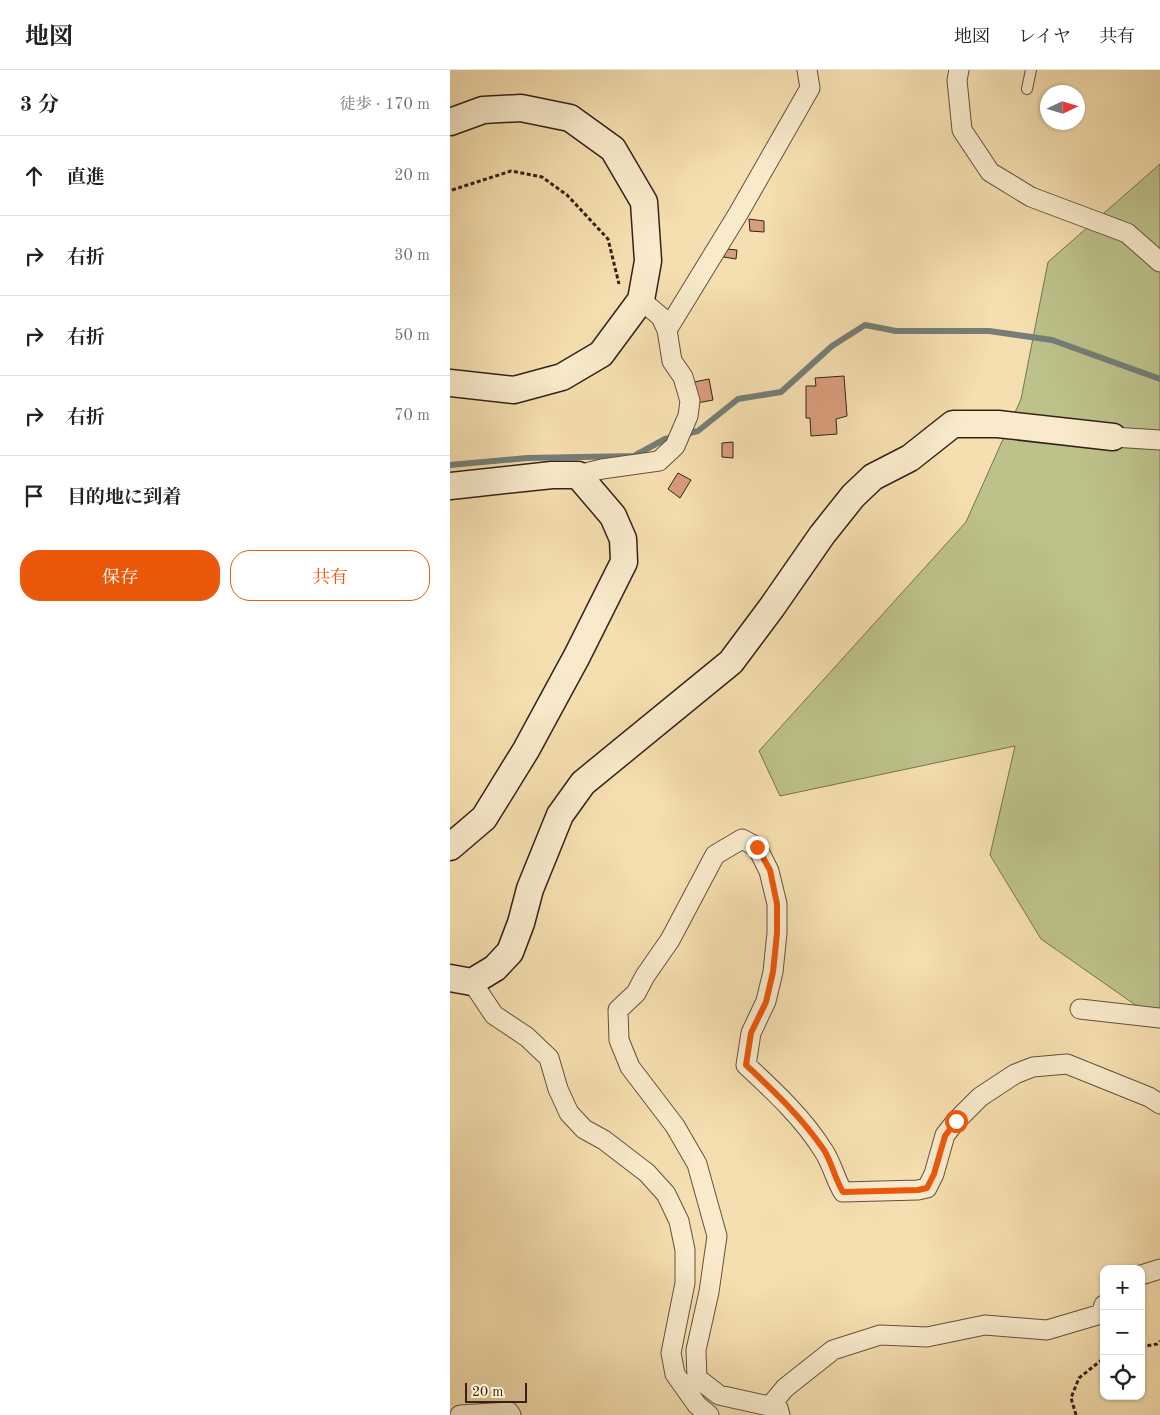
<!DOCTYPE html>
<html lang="ja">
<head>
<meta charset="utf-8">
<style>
	:root { --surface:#fff; --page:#f6f6f6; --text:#222; --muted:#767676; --line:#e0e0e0; --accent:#ea580c }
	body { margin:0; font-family:"Old Standard TT","Noto Serif JP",serif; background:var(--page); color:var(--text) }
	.controls { position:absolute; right:15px; bottom:15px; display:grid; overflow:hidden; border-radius:10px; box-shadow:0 1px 4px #0004 }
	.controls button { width:45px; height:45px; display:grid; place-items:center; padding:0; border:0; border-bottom:1px solid var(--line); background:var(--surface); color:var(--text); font:25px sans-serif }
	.compass { position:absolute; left:590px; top:15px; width:45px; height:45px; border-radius:50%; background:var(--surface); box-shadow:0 1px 4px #0004; rotate:86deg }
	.scale { position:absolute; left:15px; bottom:12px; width:62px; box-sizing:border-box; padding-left:5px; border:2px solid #34221a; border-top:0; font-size:14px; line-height:18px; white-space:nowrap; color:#34221a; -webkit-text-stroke:4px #f8eacb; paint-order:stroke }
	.stop { position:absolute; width:15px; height:15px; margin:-11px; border:4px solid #ea580c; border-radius:50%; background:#fff }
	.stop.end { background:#ea580c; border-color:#fff; box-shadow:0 1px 5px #0008 }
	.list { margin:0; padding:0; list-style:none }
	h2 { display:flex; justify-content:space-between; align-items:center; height:65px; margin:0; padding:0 20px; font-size:21px }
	h2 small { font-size:16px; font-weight:400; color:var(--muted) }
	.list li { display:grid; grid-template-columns:32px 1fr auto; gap:15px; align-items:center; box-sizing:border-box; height:80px; padding:0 20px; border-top:1px solid var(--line) }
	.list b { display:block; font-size:19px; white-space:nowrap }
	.list em { font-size:16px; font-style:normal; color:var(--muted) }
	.actions { display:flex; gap:10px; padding:15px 20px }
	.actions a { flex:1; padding:11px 0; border:1px solid var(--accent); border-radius:20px; text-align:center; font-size:18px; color:var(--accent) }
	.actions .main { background:var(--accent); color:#fff }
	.icon { flex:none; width:28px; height:28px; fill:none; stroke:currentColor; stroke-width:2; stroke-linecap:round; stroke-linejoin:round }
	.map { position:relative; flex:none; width:710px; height:1345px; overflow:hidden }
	header { display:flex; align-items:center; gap:30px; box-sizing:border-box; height:70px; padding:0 25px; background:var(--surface); border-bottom:1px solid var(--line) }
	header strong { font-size:24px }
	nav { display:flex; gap:28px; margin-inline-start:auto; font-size:18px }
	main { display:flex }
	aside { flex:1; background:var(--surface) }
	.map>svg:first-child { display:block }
	.green { fill:#bdc18a; stroke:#787252 }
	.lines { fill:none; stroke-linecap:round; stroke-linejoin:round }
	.stream { stroke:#747e76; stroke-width:6 }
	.building { fill:#d89d7c; stroke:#34221a }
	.lane-casing { stroke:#64513f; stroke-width:12 }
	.street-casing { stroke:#64513f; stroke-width:21 }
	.secondary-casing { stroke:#34221a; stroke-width:29 }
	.path { stroke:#34221a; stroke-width:3; stroke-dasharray:4 2.5; stroke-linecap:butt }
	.lane { stroke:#f8eacb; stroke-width:10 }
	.street { stroke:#f8eacb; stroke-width:19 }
	.secondary { stroke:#f8eacb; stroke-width:26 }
	.route { stroke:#ea580c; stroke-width:6 }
</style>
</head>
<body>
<header>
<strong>地図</strong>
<nav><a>地図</a><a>レイヤ</a><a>共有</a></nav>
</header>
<main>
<aside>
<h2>3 分<small>徒歩 · 170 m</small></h2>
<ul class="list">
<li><svg class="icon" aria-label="ahead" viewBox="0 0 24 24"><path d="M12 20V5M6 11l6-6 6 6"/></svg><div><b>直進</b></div><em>20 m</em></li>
<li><svg class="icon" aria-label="right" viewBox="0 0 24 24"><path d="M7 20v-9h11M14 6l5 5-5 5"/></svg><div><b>右折</b></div><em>30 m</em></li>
<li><svg class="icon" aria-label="right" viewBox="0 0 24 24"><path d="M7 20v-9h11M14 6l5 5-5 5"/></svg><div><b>右折</b></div><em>50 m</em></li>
<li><svg class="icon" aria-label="right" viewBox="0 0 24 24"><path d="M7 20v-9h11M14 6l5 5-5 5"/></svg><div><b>右折</b></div><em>70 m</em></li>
<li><svg class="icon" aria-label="arrive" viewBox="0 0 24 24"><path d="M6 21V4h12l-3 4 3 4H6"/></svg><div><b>目的地に到着</b></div></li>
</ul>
<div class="actions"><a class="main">保存</a><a>共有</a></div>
</aside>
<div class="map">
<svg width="710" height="1345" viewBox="0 0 710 1345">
	<rect width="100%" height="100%" fill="#f5deaf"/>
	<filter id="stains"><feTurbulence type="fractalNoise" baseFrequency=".004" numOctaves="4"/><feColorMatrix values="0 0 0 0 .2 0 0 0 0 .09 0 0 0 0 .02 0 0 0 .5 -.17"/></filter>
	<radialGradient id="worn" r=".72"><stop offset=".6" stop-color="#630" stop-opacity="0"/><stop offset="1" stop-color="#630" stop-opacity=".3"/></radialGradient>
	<!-- green -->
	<path class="green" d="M710,94v852l-26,-12 -93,-65 -51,-84 25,-109 -235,50 -21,-45 207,-229 55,-123 27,-137z"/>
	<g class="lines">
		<!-- stream -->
		<path class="stream" d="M0,395l77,-7 107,-2 31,-17 33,-8 40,-32 43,-7 51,-46 33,-21 31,6h93l63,9 108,39"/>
	</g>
	<!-- building -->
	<path class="building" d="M299,149l15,2v11l-14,-1z
		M276,179l11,1 -1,9 -12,-2z
		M394,306l3,40 -11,3 1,15 -26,2 -1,-18h-4v-32h10l-1,-8z
		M259,309l4,21 -16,3 -3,-21z
		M283,372v16l-11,-1v-14z
		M228,403l13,7 -11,18 -12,-9z"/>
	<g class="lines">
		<!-- lane casing -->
		<g class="lane-casing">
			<path id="lane" d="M577,19l4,-19"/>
		</g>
		<!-- street casing -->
		<g class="street-casing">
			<path id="street" d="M509,0l-2,10 5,50 28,42 41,25 96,36 33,29
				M217,260l71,-116 72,-126 -3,-18
				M663,367l47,3
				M128,405l24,-6 57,-8 16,-15 13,-30 2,-15 -7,-24 -11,-16 -5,-31 -6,-13 -20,-17
				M22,912l22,33 33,22 22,21 9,31 11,24 15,16 20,11 43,33 19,21 13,27 6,29v33l-14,70 4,21 22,31 12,10
				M630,939l80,9
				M691,1205l19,-6
				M320,1336l15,-18 48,-38 47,-15 47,2 58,-12 62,5 54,-16 3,-9
				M10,1345l49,-3 2,3
				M330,1345l-2,-7 -59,-13 -22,-17 -1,-28 13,-58 8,-56 -20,-72 -22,-38 -45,-59 -11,-27 -1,-30 18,-17 9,-17 25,-36 45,-85 27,-16 15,8 12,24 8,33v29l-4,39 -7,29 -15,32 -5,32c28,26 57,53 77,85 9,13 12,29 20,42l75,-2 9,-2 7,-14 11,-39 11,-14 24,-24 35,-23 18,-7 34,-3 82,33 11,7"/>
		</g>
		<!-- secondary casing -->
		<g class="secondary-casing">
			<path id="secondary" d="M0,52l33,-12 38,-2 49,10 43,31 31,53 4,59 -7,39 -40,54 -39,23 -48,13 -64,-7
				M0,416l102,-11h26l35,41 10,23 1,23 -47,94 -51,94 -42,68 -34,29
				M0,908l22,4 23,-14 15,-16 11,-29 9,-34 30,-74 23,-32 148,-121 41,-55 50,-72 31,-39 20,-19 37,-19 43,-34h45l115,13"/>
		</g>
		<!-- path -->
		<path class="path" d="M2,120l59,-19 31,6 25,18 41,44 11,45
			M691,1277l16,-3 3,-3
			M626,1345l-5,-17 8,-20 25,-20"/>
		<!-- lane -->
		<use href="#lane" class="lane"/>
		<!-- street -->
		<use href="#street" class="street"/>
		<!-- secondary -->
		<use href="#secondary" class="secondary"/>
	</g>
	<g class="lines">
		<!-- route -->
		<path class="route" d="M307,777l13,23 7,34v29l-4,39 -7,30 -15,31 -5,32c28,26 56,53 78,85 8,13 11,29 19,42l75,-2 9,-2 7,-14 11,-38 11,-15"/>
	</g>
	<rect width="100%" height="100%" filter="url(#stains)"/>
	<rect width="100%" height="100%" fill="url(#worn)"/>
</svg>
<div class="controls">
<button>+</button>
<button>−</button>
<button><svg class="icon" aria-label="locate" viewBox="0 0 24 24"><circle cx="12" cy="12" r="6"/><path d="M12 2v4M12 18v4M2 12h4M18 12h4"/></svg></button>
</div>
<svg class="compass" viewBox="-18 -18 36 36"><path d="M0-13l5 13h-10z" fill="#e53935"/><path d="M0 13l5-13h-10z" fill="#767676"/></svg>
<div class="scale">20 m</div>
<div class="stop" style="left:506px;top:1051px"></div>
<div class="stop end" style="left:307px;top:777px"></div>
</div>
</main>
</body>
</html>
